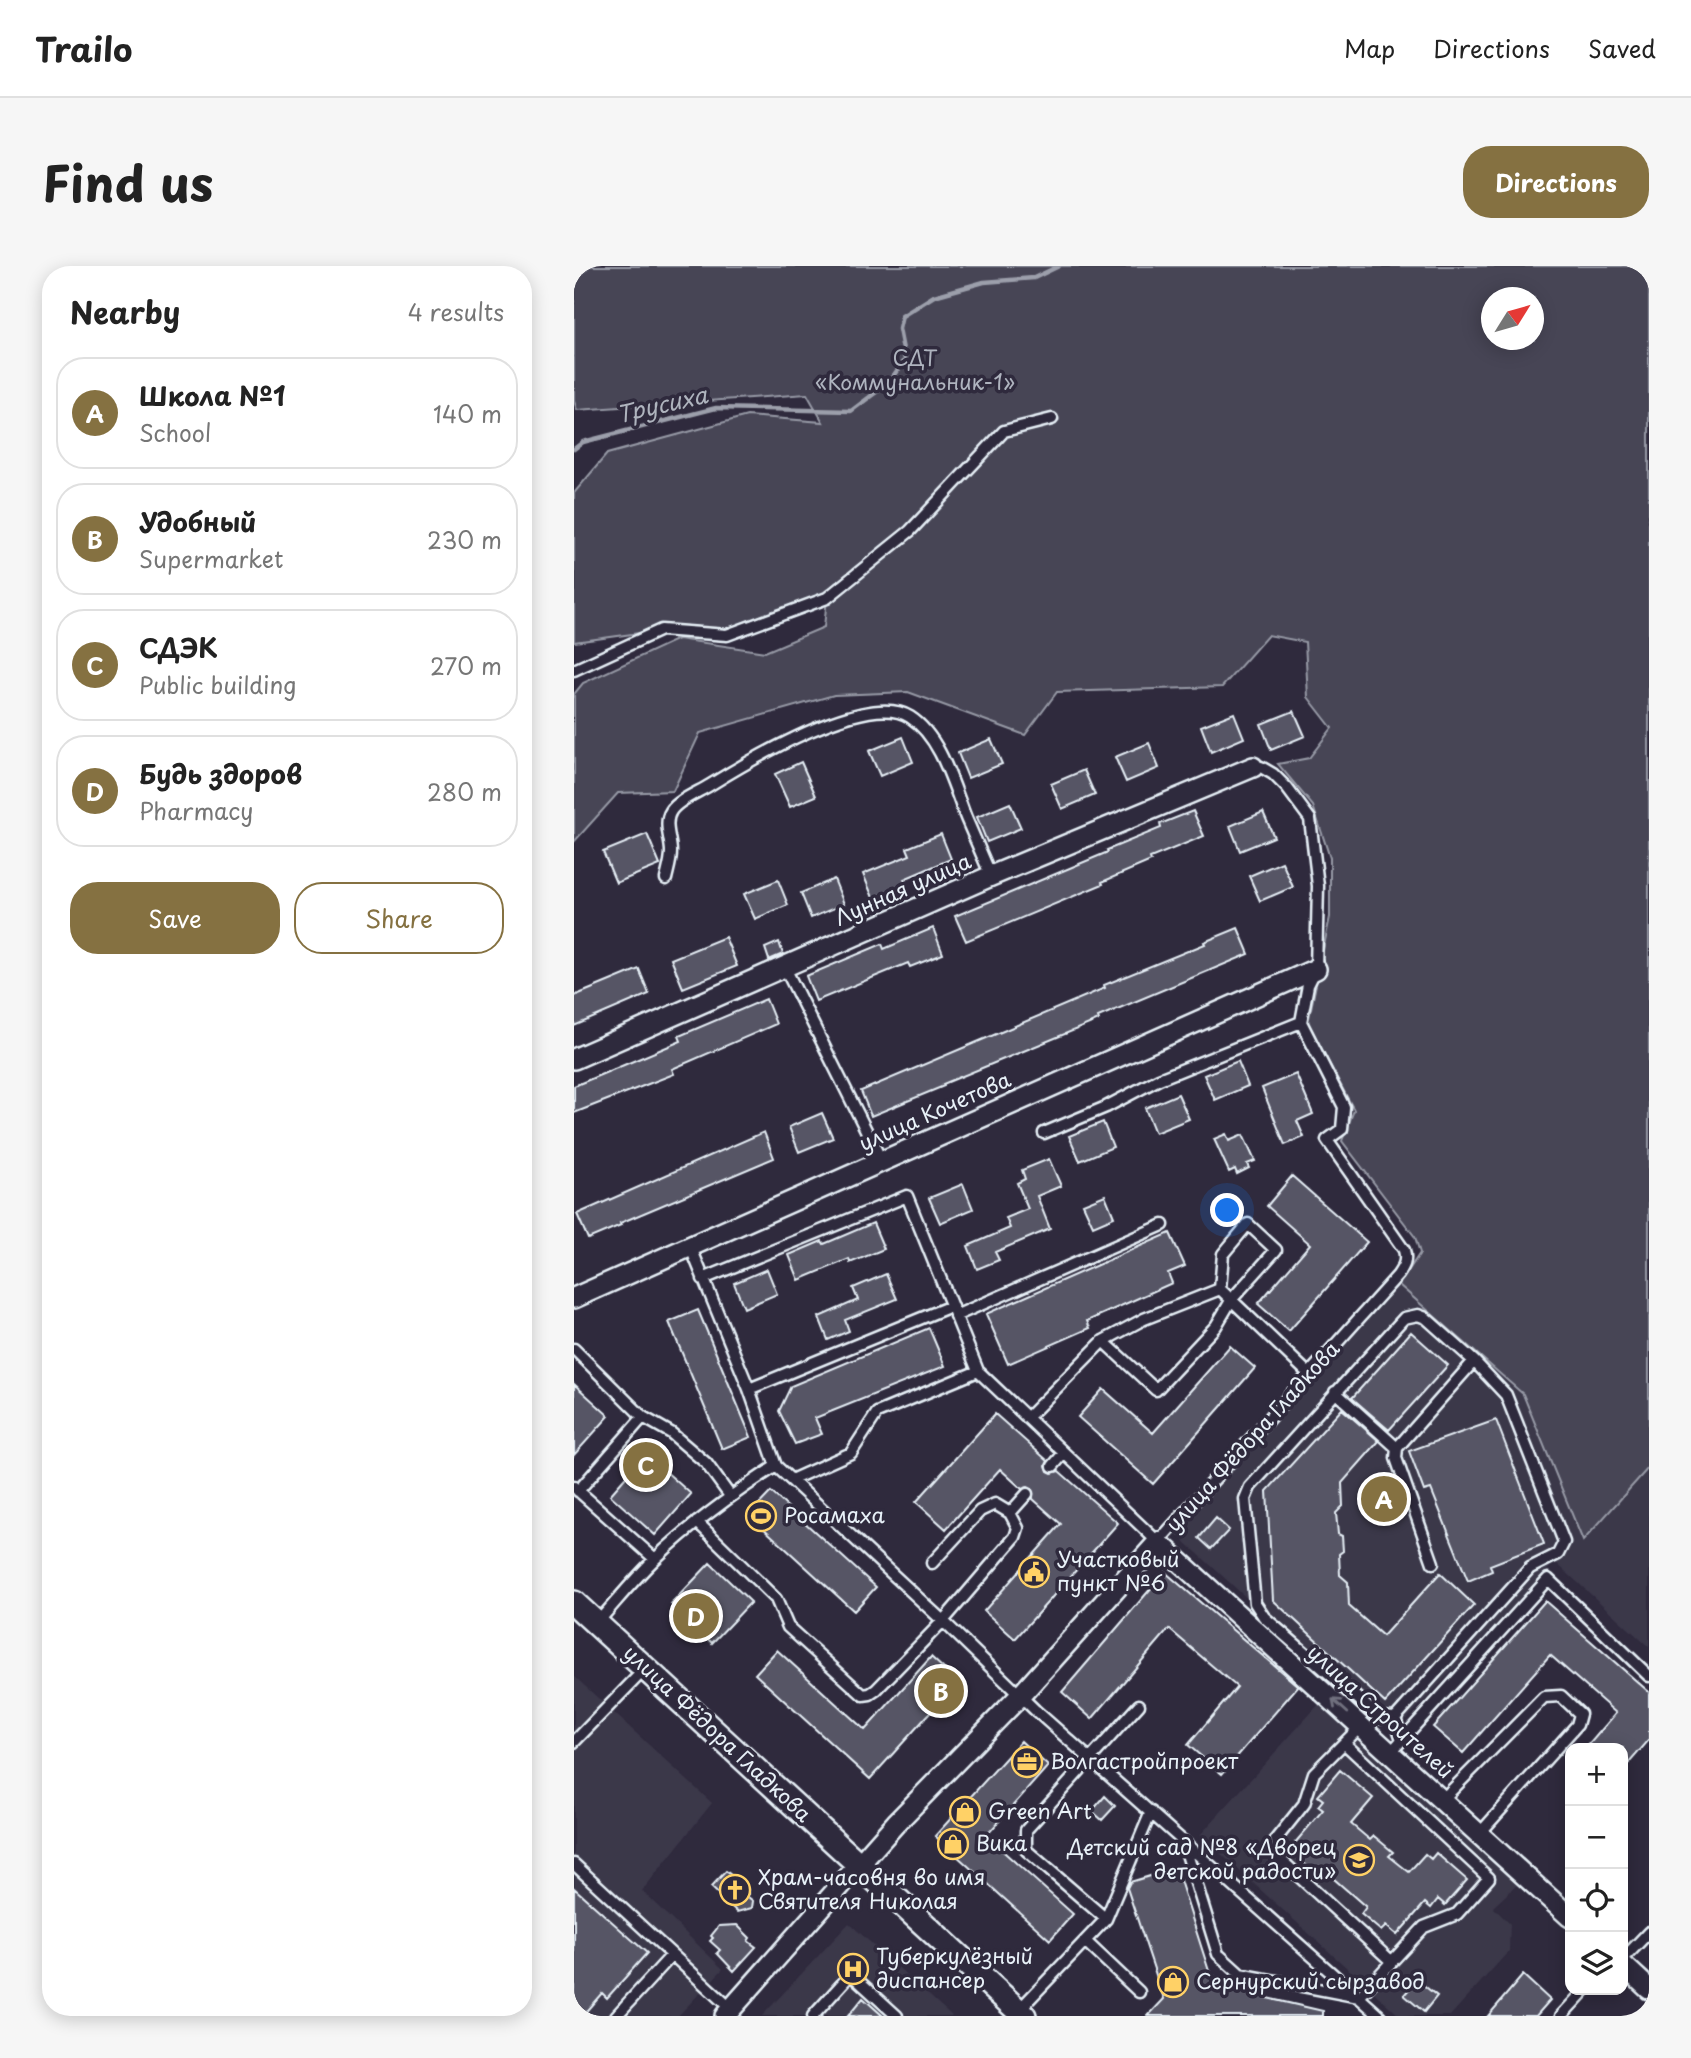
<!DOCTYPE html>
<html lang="en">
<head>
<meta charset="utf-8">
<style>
	:root { --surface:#fff; --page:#f6f6f6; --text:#222; --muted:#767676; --line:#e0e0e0; --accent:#857141 }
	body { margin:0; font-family:"Playpen Sans",sans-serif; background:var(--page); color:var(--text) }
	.controls { position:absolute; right:21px; bottom:21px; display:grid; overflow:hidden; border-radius:14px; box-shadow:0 4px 18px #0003 }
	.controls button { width:63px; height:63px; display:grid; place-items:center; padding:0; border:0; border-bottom:2px solid var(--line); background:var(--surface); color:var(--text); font:35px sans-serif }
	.compass { position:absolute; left:907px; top:21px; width:63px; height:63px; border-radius:50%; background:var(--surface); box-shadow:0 4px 18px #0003; rotate:53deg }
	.you { position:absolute; left:654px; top:945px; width:24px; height:24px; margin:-18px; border:5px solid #fff; border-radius:50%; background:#1a73e8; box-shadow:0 0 0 10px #1a73e833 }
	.badge { display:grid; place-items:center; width:46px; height:46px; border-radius:50%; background:var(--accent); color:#fff; font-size:23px; font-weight:700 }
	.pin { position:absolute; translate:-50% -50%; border:4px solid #fff; box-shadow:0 2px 7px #0006 }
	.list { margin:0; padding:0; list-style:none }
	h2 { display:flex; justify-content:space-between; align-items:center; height:91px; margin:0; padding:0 28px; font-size:30px }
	h2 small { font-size:23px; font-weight:400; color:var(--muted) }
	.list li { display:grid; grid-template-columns:46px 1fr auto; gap:21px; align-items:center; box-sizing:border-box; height:112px; margin:0 14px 14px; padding:0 14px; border:2px solid var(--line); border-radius:28px }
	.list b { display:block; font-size:26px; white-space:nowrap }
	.list p { margin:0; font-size:23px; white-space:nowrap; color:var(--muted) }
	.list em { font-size:23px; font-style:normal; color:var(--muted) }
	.actions { display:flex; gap:14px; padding:21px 28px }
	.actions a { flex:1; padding:16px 0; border:2px solid var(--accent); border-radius:28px; text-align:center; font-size:24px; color:var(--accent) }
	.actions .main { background:var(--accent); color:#fff }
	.icon { flex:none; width:38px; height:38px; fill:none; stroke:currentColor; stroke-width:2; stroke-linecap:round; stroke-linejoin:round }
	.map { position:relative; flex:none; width:1075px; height:1750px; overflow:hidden; border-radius:28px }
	header { display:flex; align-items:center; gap:42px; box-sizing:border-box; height:98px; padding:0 35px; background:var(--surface); border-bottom:2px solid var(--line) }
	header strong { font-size:33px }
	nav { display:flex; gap:38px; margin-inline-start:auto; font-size:24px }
	.intro { display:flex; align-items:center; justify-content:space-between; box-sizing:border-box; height:168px; padding:0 42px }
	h1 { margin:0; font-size:49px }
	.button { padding:18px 32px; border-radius:28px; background:var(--accent); color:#fff; font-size:24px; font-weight:700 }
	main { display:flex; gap:42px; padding:0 42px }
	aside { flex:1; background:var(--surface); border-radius:28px; box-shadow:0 4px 18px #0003 }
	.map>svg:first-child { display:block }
	.built { fill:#3b3749 }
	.green { fill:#464455; stroke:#979aa6; stroke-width:2; fill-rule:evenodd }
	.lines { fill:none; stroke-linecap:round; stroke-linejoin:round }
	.stream { stroke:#9c9fab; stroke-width:4.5 }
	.building { fill:#575565; stroke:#e8f1f8; stroke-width:2 }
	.service-casing { stroke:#e8f1f8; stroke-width:15 }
	.minor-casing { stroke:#e8f1f8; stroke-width:24 }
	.tertiary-casing { stroke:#e8f1f8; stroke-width:28 }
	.service { stroke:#2f2a3d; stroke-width:10 }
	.minor { stroke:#2f2a3d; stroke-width:19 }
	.tertiary { stroke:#2f2a3d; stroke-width:23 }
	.oneway { stroke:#70707e }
	.labels { text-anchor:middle; stroke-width:7; stroke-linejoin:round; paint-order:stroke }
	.park-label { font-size:21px; fill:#afb4bf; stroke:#2f2a3d }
	.street-label { font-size:21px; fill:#e8f1f8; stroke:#2f2a3d }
	.poi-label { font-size:21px; fill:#e8f1f8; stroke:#2f2a3d; text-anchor:start }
	.water-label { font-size:23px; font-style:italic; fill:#afb4be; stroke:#2f2a3d }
</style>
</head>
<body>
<header>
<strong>Trailo</strong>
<nav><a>Map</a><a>Directions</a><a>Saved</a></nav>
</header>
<div class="intro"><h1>Find us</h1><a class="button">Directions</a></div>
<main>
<aside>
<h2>Nearby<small>4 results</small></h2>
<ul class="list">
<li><span class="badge">A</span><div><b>Школа №1</b><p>School</p></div><em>140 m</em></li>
<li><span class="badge">B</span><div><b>Удобный</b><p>Supermarket</p></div><em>230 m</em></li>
<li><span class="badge">C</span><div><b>СДЭК</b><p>Public building</p></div><em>270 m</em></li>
<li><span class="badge">D</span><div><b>Будь здоров</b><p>Pharmacy</p></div><em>280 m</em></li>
</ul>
<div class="actions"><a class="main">Save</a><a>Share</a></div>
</aside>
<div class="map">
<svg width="1075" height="1750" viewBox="0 0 1075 1750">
	<rect width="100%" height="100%" fill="#2f2a3d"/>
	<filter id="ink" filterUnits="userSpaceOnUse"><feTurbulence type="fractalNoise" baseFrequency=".0143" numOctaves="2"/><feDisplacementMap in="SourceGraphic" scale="14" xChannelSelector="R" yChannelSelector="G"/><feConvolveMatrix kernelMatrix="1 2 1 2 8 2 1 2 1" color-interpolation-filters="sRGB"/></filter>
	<g filter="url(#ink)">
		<!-- built -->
		<path class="built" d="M825,1019l124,109 60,147 66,-74v180l-94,-85 -148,157 -22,5 -212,-193z
			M0,1410l138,127 -70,88 81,78 -45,47h-104z
			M746,1437l197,182 -24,22 17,17 -1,27 -59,65h-50l-200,-181z
			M275,1657l103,93h-190z"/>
		<!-- green -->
		<path class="green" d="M15,0h1060v1201l-66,74 -60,-147 -124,-109 21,-32 -5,-16 -73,-96 12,-31 -46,-87 22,-106v-59l-17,-52 -35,-42 31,-6 23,-30 -24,-31 -3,-55 -37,-7 -46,52 -165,5 -32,43 -117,-43 -74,3 -134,38 -27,58 -55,2 -44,49v-148l9,-11 95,-44 87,13 59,-25 3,-29 -100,37 -66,-5 -87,12v-149l33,-39 140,-38 76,6 -16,-28 -230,16 -3,-9v-118zM918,32h42v42h-42z"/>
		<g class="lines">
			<!-- stream -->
			<path class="stream" d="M0,183l9,-7 133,-34 135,3 36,-27 18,-24 -6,-31 3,-13 32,-20 50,-14 50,-4 25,-12"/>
		</g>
		<!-- building -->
		<path class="building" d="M720,445l11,25 -34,14 -10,-26z
			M660,447l10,25 -33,14 -10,-26z
			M329,471l10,25 -33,14 -11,-25z
			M417,473l11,25 -34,14 -10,-25z
			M575,477l10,25 -33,14 -11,-25z
			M227,496l15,34 -26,11 -15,-33z
			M510,504l11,25 -33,14 -11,-25z
			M436,537l11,25 -34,14 -10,-25z
			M619,545l11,25 -54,22 1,3 -49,21 1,2 -137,57 -11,-25 153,-64 -1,-2 54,-22 -1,-4z
			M689,546l11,25 -34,14 -10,-25z
			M73,568l13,31 -44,18 -13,-31z
			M367,568l10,25 -47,20 3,7 -33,14 -11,-26 47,-19 -3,-7z
			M708,596l11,25 -33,14 -11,-25z
			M260,613l10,25 -33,14 -10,-25z
			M204,614l10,25 -33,14 -11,-25z
			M359,662l10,26 -33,13 -2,-4 -92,38 -10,-25 76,-32 2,5z
			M664,662l11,26 -151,63 1,3 -156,64 1,2 -73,30 -10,-25 244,-103 -1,-3 101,-41 -1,-2z
			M151,671l12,29 -54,22 -12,-29z
			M205,676l4,12 -14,6 -4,-12z
			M65,703l10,25 -75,32v-30z
			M192,733l10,25 -104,45 2,5 -100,39v-27l107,-45 -2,-5z
			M664,795l10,25 -33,14 -11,-25z
			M722,808l17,40 -16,7 7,16 -19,8 -23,-57z
			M604,828l11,25 -34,14 -10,-25z
			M248,847l11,25 -34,14 -10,-25z
			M529,856l10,25 -33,14 -11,-25z
			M190,866l10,26 -154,65 1,2 -33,14 -11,-25z
			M652,868l3,7 14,-6 12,26 -8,3 2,4 -12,6 -2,-5 -6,3 -15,-33z
			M475,893l12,27 -24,10 13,33 -55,23 4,8 -22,9 -9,-23 42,-18 -4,-10 22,-9 -11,-26 8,-4 -3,-9z
			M718,910l75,66 -78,89 -31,-27 52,-60 -43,-38z
			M389,918l10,25 -33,14 -11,-25z
			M531,929l9,22 -21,9 -10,-22z
			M299,957l11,26 -34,14 -1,-4 -50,21 -10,-25 33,-14 2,3z
			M596,967l15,33 -17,7 4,10 -85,38 3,7 -82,36 -22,-50z
			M193,1003l10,25 -33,14 -10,-25z
			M312,1008l11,25 -52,21 4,11 -21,9 -9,-23 39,-17 -5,-12z
			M124,1044l53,127 -29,12 -53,-127z
			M355,1062l16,38 -130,52 7,16 -27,10 -16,-33 12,-25z
			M837,1066l37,33 -59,65 -37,-32z
			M656,1080l25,22 -102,116 -75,-67 25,-28 50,44z
			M0,1118l35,32 -35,39z
			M768,1143l37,32 -37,42 1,23 -7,7 2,21 4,2 1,15 -4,3 1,21 8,7 1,24 34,30 57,-63 34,32 -89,98 -112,-103 -6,-109z
			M421,1148l53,47 -2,4 2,6 4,2 7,-2 59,52 -103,116 -31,-28 77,-87 -28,-25 -1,-10 -4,-2 -6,2 -22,-20 -54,60 -30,-27z
			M922,1154l48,124 -54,21 2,6 -24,10 -37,-92 -7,2 -15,-40z
			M72,1188l45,40 -36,41 -45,-40z
			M197,1226l105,95 -22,24 -105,-96z
			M642,1252l13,12 -18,19 -12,-11z
			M136,1297l41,39 -39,41 -41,-39z
			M591,1306l133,114 -76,88 -34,-29 49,-58 -68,-58 -77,90 -30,-27z
			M971,1335l104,91v48l-26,30v-22h-37l30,-35 -66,-58 -87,98 -30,-26z
			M203,1384l88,80 66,-73 27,25 -88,97 -115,-105z
			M447,1475l27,25 -62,70 87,78 -23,26 -115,-104z
			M766,1504l33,28 -22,26 19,16 4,-4 19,16 -4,4 20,16 16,-18 6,5 5,-6 31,27 -22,25 -7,-6 -7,9 -6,-5 -28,32 -11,-9 -5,5 -20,-17 5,-7 -40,-35 -5,6 -22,-19 5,-6 -10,-9 29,-34 -5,-4 5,-6 -5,-4z
			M531,1530l10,10 -13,14 -10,-9z
			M602,1602l33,103 19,18 95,22v5h-175l16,-17 -37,-111 3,-6z
			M152,1605l22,18v8l5,4 -1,7 -15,4 -26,-25z
			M0,1622l73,65 -40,45 -5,-5 -20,23h-8z
			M163,1659l13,13 -2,3 8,6 -22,24 -17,-18 3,-3 -10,-9 3,-3 -2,-2 8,-10z
			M949,1709l27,25 -14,16h-48z
			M843,1714l20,16 -13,16 -20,-17z
			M289,1732l20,18h-35z"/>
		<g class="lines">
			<!-- service casing -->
			<g class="service-casing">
				<path id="service" d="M0,404l87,-40 66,5 100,-37 83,-67 94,-100 48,-12
					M92,613c2,-9 5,-18 5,-27 0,-13 -8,-29 0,-41 7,-11 28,-19 39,-26 39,-24 158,-96 200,-68 31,20 43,68 56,101 8,19 17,39 25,58
					M210,700l97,194
					M470,867l62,-26 53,-28 142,-57
					M117,982l58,141 27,77 167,155 92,89 345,306
					M129,1013l204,-83 71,175 180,171 240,-267c6,-9 9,-14 6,-25l-77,-110 15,-11 2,-22 -43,-85 7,-37 8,-16 2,-83 -8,-67 -23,-31 -14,-14 -12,-7h-8
					M381,1050l208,-91
					M529,1075l41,-22 76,-30 90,86
					M0,1083l69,68 28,16 35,30 24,33
					M175,1123l202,-83
					M761,1126l62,56 -1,10 37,105
					M453,1152l76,-77 53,49 60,-64 16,-27 44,-49 -28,-26 -25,30 -3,35
					M823,1182l77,-87 32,34 58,147 -6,12 -28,14 -135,150 7,22
					M479,1200l11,-13
					M217,1214l60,-27 26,-40 101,-42
					M0,1221l81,72
					M4,1225l65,-74
					M436,1247l17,-19
					M123,1256l79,77 12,28 75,68 7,-1 6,-4 67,-69 72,-84 3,-9 -8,-15 -15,-9 -15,7 -48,52
					M22,1358c20,-22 38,-45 59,-65 37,-36 78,-65 121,-93
					M821,1452l-16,-1 -115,-100 -9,-14 -10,-104 5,-12 154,-169 14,-3 8,3 48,43
					M787,1460l-47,47 -10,31 -28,35 5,21 110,101
					M0,1476l71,-73
					M817,1486l157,-173 101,97
					M868,1534l102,-103 17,-1 19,18 -3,11 -97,108
					M609,1575l35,113 22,20 119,23 65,-70 33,-13 32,-36 -145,-135
					M0,1598l157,145
					M532,1653l-80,-69v-20l113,-125
					M511,1675l54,51
					M1049,1693l26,-27
					M444,1745l88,-92 45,-107
					M42,1750l56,-61
					M239,1750l38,-42 46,42
					M987,1750l24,-26
					M1072,1750l3,-3"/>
			</g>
			<!-- minor casing -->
			<g class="minor-casing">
				<path id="minor" d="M0,793l417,-183 262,-109
					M0,1032l742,-329
					M1049,1699l26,24
					M151,1750l171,-193 124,-127 138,-154 412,375"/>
			</g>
			<!-- tertiary casing -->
			<g class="tertiary-casing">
				<path id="tertiary" d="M0,1337l450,413"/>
			</g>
			<!-- service -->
			<use href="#service" class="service"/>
			<!-- minor -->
			<use href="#minor" class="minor"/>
			<!-- tertiary -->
			<use href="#tertiary" class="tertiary"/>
		</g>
		<!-- one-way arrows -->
		<defs><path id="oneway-shaft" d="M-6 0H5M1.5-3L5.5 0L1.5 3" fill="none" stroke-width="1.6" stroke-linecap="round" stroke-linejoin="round" transform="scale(1.75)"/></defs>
		<use class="oneway" href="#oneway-shaft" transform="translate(766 1440) rotate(-138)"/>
	</g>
	<!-- icons -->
	<defs>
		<g id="stadium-ring" transform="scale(1.575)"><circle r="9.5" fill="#2f2a3d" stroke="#ffd166" stroke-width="1.5"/><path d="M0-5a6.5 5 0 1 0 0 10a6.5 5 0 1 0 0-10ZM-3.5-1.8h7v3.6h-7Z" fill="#ffd166"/></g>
		<g id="civic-ring" transform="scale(1.575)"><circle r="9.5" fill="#2f2a3d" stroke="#ffd166" stroke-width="1.5"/><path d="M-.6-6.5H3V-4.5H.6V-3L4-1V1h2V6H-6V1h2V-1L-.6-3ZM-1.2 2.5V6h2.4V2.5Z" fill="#ffd166"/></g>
		<g id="office-ring" transform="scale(1.575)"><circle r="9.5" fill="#2f2a3d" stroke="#ffd166" stroke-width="1.5"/><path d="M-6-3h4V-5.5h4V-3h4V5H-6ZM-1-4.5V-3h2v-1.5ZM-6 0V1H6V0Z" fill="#ffd166"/></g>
		<g id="shop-ring" transform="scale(1.575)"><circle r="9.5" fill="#2f2a3d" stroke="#ffd166" stroke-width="1.5"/><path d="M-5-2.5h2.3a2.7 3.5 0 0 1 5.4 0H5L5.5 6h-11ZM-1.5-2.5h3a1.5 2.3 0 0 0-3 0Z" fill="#ffd166"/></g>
		<g id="school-ring" transform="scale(1.575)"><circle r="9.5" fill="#2f2a3d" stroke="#ffd166" stroke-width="1.5"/><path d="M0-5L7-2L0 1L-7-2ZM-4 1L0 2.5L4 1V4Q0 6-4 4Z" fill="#ffd166"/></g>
		<g id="church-ring" transform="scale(1.575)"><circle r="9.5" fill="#2f2a3d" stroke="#ffd166" stroke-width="1.5"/><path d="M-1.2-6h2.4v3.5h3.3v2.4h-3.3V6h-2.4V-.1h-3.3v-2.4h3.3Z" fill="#ffd166"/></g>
		<g id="hospital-ring" transform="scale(1.575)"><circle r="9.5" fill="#2f2a3d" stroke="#ffd166" stroke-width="1.5"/><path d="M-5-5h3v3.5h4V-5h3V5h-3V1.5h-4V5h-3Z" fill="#ffd166"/></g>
	</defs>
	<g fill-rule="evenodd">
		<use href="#stadium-ring" x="187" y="1250"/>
		<use href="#civic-ring" x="460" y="1306"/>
		<use href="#office-ring" x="453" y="1496"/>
		<use href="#shop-ring" x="391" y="1546"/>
		<use href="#shop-ring" x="379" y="1578"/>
		<use href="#school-ring" x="785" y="1594"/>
		<use href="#church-ring" x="161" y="1624"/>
		<use href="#hospital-ring" x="279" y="1703"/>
		<use href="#shop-ring" x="599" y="1716"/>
	</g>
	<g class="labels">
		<!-- park labels -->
		<g class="park-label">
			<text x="341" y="100">СДТ<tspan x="341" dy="24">«Коммунальник-1»</tspan></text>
		</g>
		<!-- street labels -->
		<g class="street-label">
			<text transform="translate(329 624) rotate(-24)" y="7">Лунная улица</text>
			<text transform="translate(361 846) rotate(-24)" y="7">улица Кочетова</text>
			<text transform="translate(679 1171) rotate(-48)" y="7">улица Фёдора Гладкова</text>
			<text transform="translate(806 1446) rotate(42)" y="7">улица Строителей</text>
			<text transform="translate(143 1468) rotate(43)" y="7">улица Фёдора Гладкова</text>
		</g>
		<!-- poi labels -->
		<g class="poi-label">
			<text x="210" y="1257">Росамаха</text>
			<text x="483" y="1301">Участковый<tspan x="483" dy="24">пункт №6</tspan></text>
			<text x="476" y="1503">Волгастройпроект</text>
			<text x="414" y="1553">Green Art</text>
			<text x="402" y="1585">Вика</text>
			<text x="762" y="1589" text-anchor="end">Детский сад №8 «Дворец<tspan x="762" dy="24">детской радости»</tspan></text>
			<text x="184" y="1619">Храм-часовня во имя<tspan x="184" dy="24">Святителя Николая</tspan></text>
			<text x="302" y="1698">Туберкулёзный<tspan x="302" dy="24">диспансер</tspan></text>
			<text x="622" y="1723">Сернурский сырзавод</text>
		</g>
		<!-- water labels -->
		<g class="water-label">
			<text transform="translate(88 139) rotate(-13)" y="8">Трусиха</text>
		</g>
	</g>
</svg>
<div class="controls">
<button>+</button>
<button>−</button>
<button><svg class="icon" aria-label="locate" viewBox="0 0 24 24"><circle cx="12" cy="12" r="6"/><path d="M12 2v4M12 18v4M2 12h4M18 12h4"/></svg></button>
<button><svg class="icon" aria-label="layers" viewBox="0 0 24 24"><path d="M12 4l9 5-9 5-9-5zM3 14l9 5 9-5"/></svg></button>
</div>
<svg class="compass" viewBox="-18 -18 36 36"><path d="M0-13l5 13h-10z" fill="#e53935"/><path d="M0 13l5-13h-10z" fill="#767676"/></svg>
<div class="you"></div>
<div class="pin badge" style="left:810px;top:1233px">A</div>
<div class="pin badge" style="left:367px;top:1425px">B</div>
<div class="pin badge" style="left:72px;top:1199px">C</div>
<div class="pin badge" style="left:122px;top:1350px">D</div>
</div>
</main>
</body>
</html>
